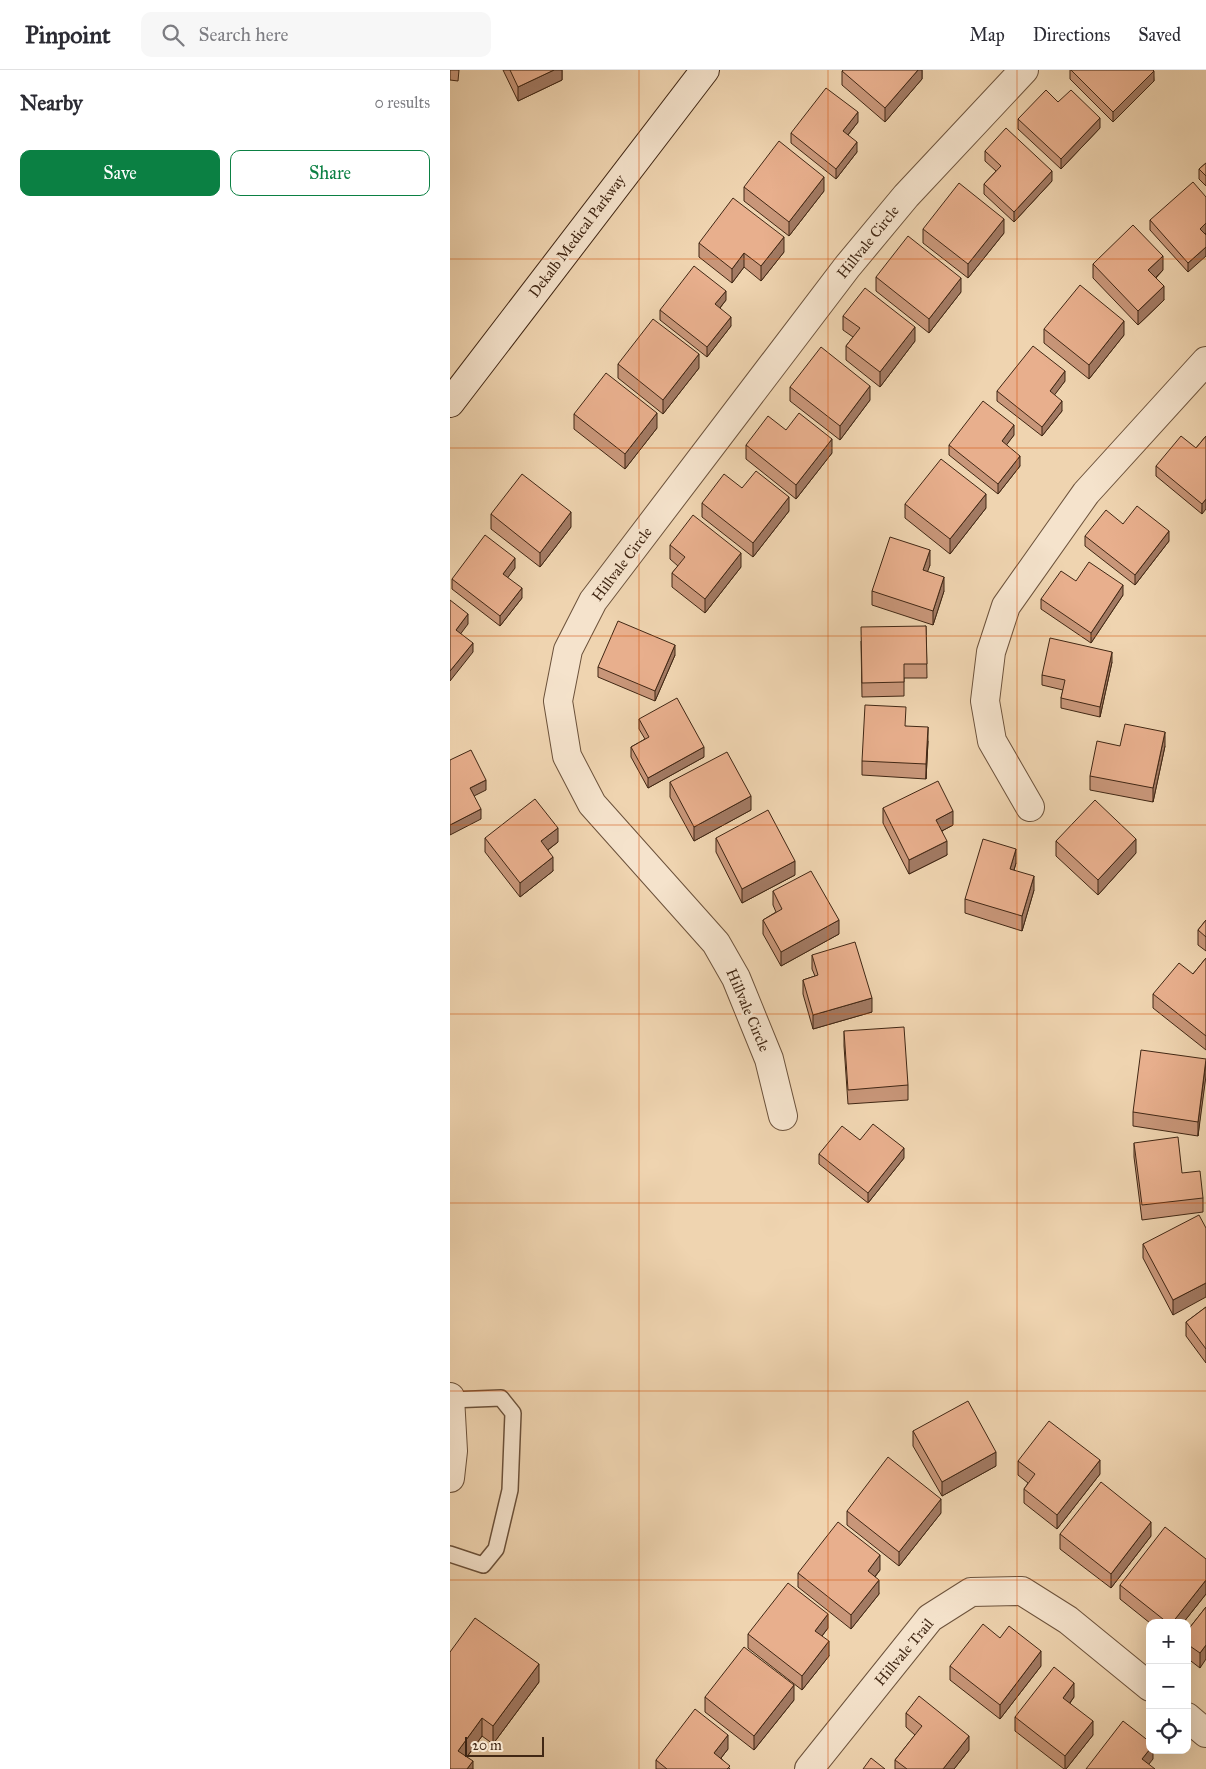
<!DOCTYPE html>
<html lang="en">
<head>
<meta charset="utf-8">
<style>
	:root { --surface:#fff; --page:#f7f7f7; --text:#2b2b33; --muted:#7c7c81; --line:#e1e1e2; --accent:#0b8043 }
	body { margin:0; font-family:"IM FELL Great Primer",serif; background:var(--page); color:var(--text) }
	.controls { position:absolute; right:15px; bottom:15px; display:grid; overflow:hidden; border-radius:10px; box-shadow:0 5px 20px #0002 }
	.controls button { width:45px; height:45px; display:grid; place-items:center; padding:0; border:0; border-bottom:1px solid var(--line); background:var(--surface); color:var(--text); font:25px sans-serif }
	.scale { position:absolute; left:15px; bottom:12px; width:79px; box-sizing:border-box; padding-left:5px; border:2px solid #412714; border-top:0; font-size:14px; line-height:18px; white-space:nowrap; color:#412714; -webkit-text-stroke:4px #f5e3cc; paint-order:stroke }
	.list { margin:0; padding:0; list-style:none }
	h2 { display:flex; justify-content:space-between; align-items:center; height:65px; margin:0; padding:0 20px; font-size:21px }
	h2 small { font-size:16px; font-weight:400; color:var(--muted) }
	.actions { display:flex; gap:10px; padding:15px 20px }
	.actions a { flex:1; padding:11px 0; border:1px solid var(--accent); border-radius:10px; text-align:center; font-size:18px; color:var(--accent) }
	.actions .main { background:var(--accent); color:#fff }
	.icon { flex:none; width:28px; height:28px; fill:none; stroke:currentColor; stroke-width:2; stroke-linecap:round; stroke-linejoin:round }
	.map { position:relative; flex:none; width:756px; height:1699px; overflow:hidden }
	header { display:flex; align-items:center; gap:30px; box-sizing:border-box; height:70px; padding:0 25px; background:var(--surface); border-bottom:1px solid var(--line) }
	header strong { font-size:24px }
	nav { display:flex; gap:28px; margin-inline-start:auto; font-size:18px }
	.search { width:350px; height:45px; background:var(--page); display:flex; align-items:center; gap:12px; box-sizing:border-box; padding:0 18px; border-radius:10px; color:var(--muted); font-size:19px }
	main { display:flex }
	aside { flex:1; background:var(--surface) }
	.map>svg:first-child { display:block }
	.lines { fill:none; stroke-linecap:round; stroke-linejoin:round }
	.lane-casing { stroke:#6c523b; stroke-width:18 }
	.street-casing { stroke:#6c523b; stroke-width:30 }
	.secondary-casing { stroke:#412714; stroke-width:30 }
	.lane { stroke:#f5e3cc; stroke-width:15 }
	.street { stroke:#f5e3cc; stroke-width:28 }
	.secondary { stroke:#f5e3cc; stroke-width:28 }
	.wall { fill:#c89679; stroke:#412714 }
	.shaded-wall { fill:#a27a63; stroke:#412714 }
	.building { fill:#e8af8d; stroke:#412714 }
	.grid { fill:none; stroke:#cf520d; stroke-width:1; stroke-opacity:0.55 }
	.labels { text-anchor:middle; stroke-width:5; stroke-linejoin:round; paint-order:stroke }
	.street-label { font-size:15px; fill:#412714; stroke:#f5e3cc }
</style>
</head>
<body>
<header>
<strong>Pinpoint</strong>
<div class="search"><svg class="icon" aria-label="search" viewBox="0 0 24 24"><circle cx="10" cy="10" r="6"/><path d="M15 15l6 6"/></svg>Search here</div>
<nav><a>Map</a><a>Directions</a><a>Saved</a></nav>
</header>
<main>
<aside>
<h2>Nearby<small>0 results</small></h2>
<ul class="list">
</ul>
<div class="actions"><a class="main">Save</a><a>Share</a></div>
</aside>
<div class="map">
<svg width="756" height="1699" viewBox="0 0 756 1699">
	<rect width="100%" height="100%" fill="#efd4b0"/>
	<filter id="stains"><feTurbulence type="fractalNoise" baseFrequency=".004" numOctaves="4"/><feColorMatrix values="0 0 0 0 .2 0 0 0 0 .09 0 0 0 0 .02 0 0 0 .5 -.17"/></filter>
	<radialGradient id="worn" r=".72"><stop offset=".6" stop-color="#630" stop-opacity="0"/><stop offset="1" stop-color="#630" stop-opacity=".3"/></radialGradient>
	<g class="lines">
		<!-- lane casing -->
		<g class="lane-casing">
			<path id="lane" d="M0,1484l33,11 13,-16 14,-59 3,-77 -12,-15 -51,2"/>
		</g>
		<!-- street casing -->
		<g class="street-casing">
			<path id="street" d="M580,737l-38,-66 -7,-40 6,-49 15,-46 80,-113 120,-132
				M333,1046l-14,-57 -33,-81 -20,-35 -124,-139 -25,-48 -9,-55 10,-51 25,-49 254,-334 59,-71 118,-126
				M0,1327l3,54 -3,27
				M737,1647l19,16
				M359,1699l121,-151 41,-26 51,-1 46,29 82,67"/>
		</g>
		<!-- secondary casing -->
		<g class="secondary-casing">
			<path id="secondary" d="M0,333l255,-333"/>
		</g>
		<!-- lane -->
		<use href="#lane" class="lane"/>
		<!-- street -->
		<use href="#street" class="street"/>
		<!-- secondary -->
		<use href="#secondary" class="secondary"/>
	</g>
	<!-- wall -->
	<path class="wall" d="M0,0h9l-1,11 -8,-1z
		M53,0h59v10l-44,21z
		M472,0v9l-37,43 -43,-37v-14z
		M620,0h83l1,11 -41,41 -43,-43z
		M608,32l42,26 -39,41 -43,-40v-10z
		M408,52l-10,13 9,17 -21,27 -45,-36v-10z
		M535,81l67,30 -38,41 -30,-28v-10l12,-13 -11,-10z
		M756,93v23l-7,-7v-10z
		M294,117l80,4 -35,45 -45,-35z
		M700,150l56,13 -1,1 -17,38 -38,-42z
		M473,159l81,4 -36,45 -45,-35z
		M249,173l85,9 -23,29 -17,-14 -12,16 -33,-26z
		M643,194l70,6 -7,8 8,22 -26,25 -45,-47z
		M426,207l85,15 -32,41 -53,-42z
		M276,230l-6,8 11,18 -24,31 -47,-37v-10z
		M393,246l72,25 -35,46 -34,-27v-14l7,-9 -10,-7z
		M594,259l80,6 -35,44 -45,-36z
		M168,294l81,4 -36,46 -45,-36z
		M615,311l-11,14 8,16 -20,25 -45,-35v-10z
		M340,317l80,13 -30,40 -50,-39z
		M124,344l83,14 -32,41 -51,-40z
		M336,360l46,23 -36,46 -50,-40v-14z
		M564,365l-8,10 14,21 -22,28 -49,-39v-10z
		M756,366l-4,78 -46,-38v-10l40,-18z
		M292,418l47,23 -36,46 -51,-40v-14z
		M455,434l81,4 -36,46 -45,-36z
		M41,444l80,13 -31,40 -49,-38z
		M673,454l46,17 -34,44 -50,-39v-10z
		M220,475l71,22 -36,46 -33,-26v-14l6,-7 -8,-7z
		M480,495l-3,6 17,20 -11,34 -61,-20v-14z
		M65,498l-8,9 15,21 -22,28 -48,-37v-10z
		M626,511l47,14 -32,48 -50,-34v-10z
		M476,556l1,52h-23v18l-42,1 -1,-56z
		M225,585l-20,46 -57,-24v-10z
		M662,592l-12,55 -39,-9v-10l2,-8 -21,-5v-10z
		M189,649l65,38 -56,31 -17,-31v-10l14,-8 -6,-10z
		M456,656l22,15 -2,38 -64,-4v-14z
		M670,676h45l-12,56 -63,-12v-14z
		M220,712l81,28 -57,31 -24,-44z
		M433,738l70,17 -11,6 5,24 -38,19 -26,-51z
		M35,768l73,4 -10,8 5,21 -33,26 -35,-45z
		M266,768l79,37 -53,28 -26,-51z
		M606,771l80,12 -38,42 -42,-39z
		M566,793l-2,7 20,20 -12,41 -57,-18v-14z
		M323,821l66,43 -58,32 -18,-32v-14l13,-8 -3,-7z
		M756,850v31l-8,-6v-15z
		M362,885l60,57 -59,17 -10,-35v-14l12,-4 -3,-7z
		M756,888v92l-53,-42v-14l40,-20z
		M394,961l64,54v15l-60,4 -4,-58z
		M756,989l-8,77 -65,-10v-14z
		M684,1073l48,30 21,25v14l-61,8 -8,-63z
		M369,1084l85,4 -36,45 -49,-39z
		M756,1158l-33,87 -30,-57v-14z
		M756,1237v56l-20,-27v-14z
		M463,1361l83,35 -54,30 -29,-50z
		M568,1391l82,13 -43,55 -33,-26v-14l4,-6 -10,-8z
		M397,1441l94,2 -42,53 -52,-41z
		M610,1464l91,2 -40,52 -51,-39z
		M756,1489v35l-23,29h-33l-30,-24v-14z
		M430,1500l-5,7 4,17 -28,35 -53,-42v-14z
		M756,1537l-6,61 -13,-10v-27z
		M378,1558l-6,8 7,20 -27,34 -54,-42v-14z
		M550,1568l41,28 -41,53 -50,-39v-14z
		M0,1582l89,30 -46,62 -11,-8 -15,21 6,12h-23z
		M255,1627l89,3 -40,50 -49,-38z
		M624,1627l-4,6 23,32 -27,34h-2l-49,-38v-14z
		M456,1643l63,37 -15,19h-59v-9l20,-25 -9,-8z
		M278,1679l-7,9 9,11h-74v-9z"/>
	<!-- shaded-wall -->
	<path class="shaded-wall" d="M104,0h8v10l-44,21v-14z
		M468,0h4v9l-37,43v-14z
		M704,1v10l-41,41v-10z
		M408,42v10l-15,19v-10z
		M650,48v10l-39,41v-10z
		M407,72v10l-21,27v-10z
		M602,101v10l-38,41v-10z
		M374,107v14l-35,45v-14z
		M554,149v14l-36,45v-14z
		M756,153v10l-6,5v-9z
		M334,167v15l-23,29v-15z
		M756,177v9l-18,16v-9z
		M294,183v14l-12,16v-14z
		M713,186v14l-15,15v-15z
		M511,208v14l-32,41v-14z
		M714,216v14l-26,25v-14z
		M276,221v9l-11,14v-10z
		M281,247v9l-24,31v-10z
		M674,251v14l-35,44v-14z
		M465,257v14l-35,46v-15z
		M249,284v14l-36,46v-14z
		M615,301v10l-15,20v-10z
		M420,316v14l-30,40v-14z
		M612,331v10l-20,25v-9z
		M207,343v15l-32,41v-15z
		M564,355v10l-12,16v-10z
		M382,369v14l-36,46v-14z
		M570,386v10l-22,28v-10z
		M536,424v14l-36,46v-15z
		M339,427v14l-36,46v-14z
		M756,429v10l-4,5v-10z
		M121,442v15l-31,40v-14z
		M719,461v10l-34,44v-10z
		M480,480v15l-7,19v-14z
		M291,483v14l-36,46v-14z
		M65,488v10l-12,16v-10z
		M494,507v14l-11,34v-14z
		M673,515v10l-32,48v-10z
		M72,518v10l-22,28v-10z
		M18,544v10l-12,16v-10z
		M23,573v9l-23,29v-10z
		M225,575v10l-20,46v-10z
		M662,582v10l-12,55v-10z
		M478,657v14l-2,38v-15z
		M715,662v14l-12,56v-14z
		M254,677v10l-56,31v-10z
		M36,710v10l-16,8v-10z
		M301,726v14l-57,31v-14z
		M31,739v10l-31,16v-10z
		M503,741v14l-17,9v-14z
		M108,758v14l-17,13v-14z
		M686,769v14l-38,42v-15z
		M497,771v14l-38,19v-14z
		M566,779v14l-6,20v-14z
		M103,787v14l-33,26v-14z
		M345,791v14l-53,28v-14z
		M584,806v14l-12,41v-15z
		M389,850v14l-58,32v-14z
		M422,928v14l-59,17v-14z
		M756,991v15l-8,60v-14z
		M454,1078v10l-36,45v-10z
		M756,1213v14l-33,18v-15z
		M546,1382v14l-54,30v-14z
		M650,1390v14l-43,55v-14z
		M491,1429v14l-42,53v-14z
		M701,1452v14l-40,52v-14z
		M430,1485v15l-12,15v-14z
		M429,1510v14l-28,35v-14z
		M756,1510v14l-23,29h-11z
		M378,1544v14l-13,17v-14z
		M379,1571v15l-27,34v-14z
		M756,1575v14l-6,9v-15z
		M591,1581v15l-41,53v-14z
		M89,1594v18l-46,62v-18z
		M624,1613v14l-11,15v-14z
		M344,1615v15l-40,50v-14z
		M32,1648v18l-24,33v-18z
		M643,1651v14l-27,34h-1v-13z
		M278,1665v14l-14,18v-14z
		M519,1666v14l-15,19h-11z
		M700,1679v1h3v9l-8,10 -3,-10z
		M23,1691v8h-6z"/>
	<!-- building -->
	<path class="building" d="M60,0h44l-36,17z
		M393,0h75l-33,38 -43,-37z
		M621,0h82l1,1 -41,41z
		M376,18l32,24 -15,19 14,11 -21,27 -45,-36z
		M596,20l12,12 13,-12 29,28 -39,41 -43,-40z
		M556,58l46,43 -38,41 -30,-28 17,-18 -16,-15z
		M329,71l45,36 -35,45 -45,-35z
		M756,93v13l-7,-7z
		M743,112l13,15v26l-6,6 6,6v12l-18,16 -38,-43z
		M509,113l45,36 -36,45 -45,-35z
		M283,128l51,39 -23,29 -17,-13 -12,16 -33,-26z
		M683,155l30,31 -15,14 16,16 -26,25 -45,-47z
		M458,166l53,42 -32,41 -53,-42z
		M244,196l32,25 -11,13 16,13 -24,30 -47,-37z
		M630,215l44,36 -35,44 -45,-36z
		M415,218l50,39 -35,45 -34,-26 14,-18 -17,-12z
		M203,249l46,35 -36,46 -45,-36z
		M583,276l32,25 -15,20 12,10 -20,26 -45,-36z
		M371,277l49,39 -30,40 -50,-39z
		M156,303l51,40 -32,41 -51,-40z
		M533,331l31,24 -12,16 18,15 -22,28 -49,-39z
		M349,343l33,26 -36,46 -50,-40 22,-29 18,14z
		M731,366l15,12 10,-12v63l-4,5 -46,-38z
		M491,389l45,35 -36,45 -45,-35z
		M306,401l33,26 -36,46 -51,-40 22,-29 18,14z
		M72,404l49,38 -31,41 -49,-39z
		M687,436l32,25 -34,44 -50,-39 21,-26 17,14z
		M243,445l48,38 -36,46 -33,-26 13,-16 -15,-12z
		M35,465l30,23 -12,16 19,14 -22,28 -48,-37z
		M440,467l40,13 -7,20 21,7 -11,34 -61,-20z
		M639,492l34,23 -32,48 -50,-34 20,-28 15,10z
		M0,530l18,14 -12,16 17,13 -23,28z
		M168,551l57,24 -20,46 -57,-24z
		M476,556l1,38h-23v18l-42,1 -1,-56z
		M600,568l62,14 -12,55 -39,-9 4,-18 -23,-5z
		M227,628l27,49 -56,31 -17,-31 18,-10 -10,-18z
		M415,635l41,2 -1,19 23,1 -2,37 -64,-3z
		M675,654l40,8 -12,56 -63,-12 7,-35 23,5z
		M21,680l15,30 -16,8 11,21 -31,16v-65z
		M277,682l24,44 -57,31 -24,-45z
		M488,711l15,30 -17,9 11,21 -38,19 -26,-52z
		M85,729l23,29 -17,13 12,16 -33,26 -35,-45z
		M645,730l41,39 -38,41 -42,-39z
		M318,740l27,51 -53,28 -26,-51z
		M533,769l33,10 -6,20 24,7 -12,40 -57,-17z
		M361,801l28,49 -58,32 -18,-32 19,-11 -9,-18z
		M756,850v17l-8,-7z
		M405,872l17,56 -59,17 -10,-35 15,-5 -6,-20z
		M756,888v78l-53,-42 26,-31 14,11z
		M454,957l4,58 -60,5 -4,-59z
		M691,980l65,9 -8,63 -65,-10z
		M423,1054l31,24 -36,45 -49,-39 23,-28 18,14z
		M728,1067l4,36 18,-2 3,27 -61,7 -8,-62z
		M749,1145l7,13v55l-33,17 -30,-56z
		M756,1237v42l-20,-27z
		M518,1331l28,51 -54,30 -29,-51z
		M599,1351l51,39 -43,55 -33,-26 11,-15 -17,-13z
		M438,1387l53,42 -42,53 -52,-41z
		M651,1412l50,40 -40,52 -51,-40z
		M388,1452l42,33 -12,16 11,9 -28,35 -53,-42z
		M715,1457l41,32v21l-34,43h-4l-48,-38z
		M338,1513l40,31 -13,17 14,10 -27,35 -54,-42z
		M756,1537v38l-6,8 -13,-9v-13z
		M25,1548l64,46 -46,62 -11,-8 -24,33 15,10 -6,8h-17v-117z
		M533,1554l17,14 9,-12 32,25 -41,54 -50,-39z
		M294,1577l50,38 -40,51 -49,-39z
		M604,1597l20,16 -11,15 30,23 -28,35 -50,-39z
		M469,1626l50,40 -26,33h-36l-12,-9 27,-34 -16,-13z
		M245,1639l33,26 -14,18 16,13 -3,3h-60l-11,-9z
		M673,1651l27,21v7l-8,10 13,10h-69z
		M421,1688l14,11h-22z"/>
	<!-- grid -->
	<path class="grid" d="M189,0v1699M378,0v1699M567,0v1699M0,189h756M0,378h756M0,566h756M0,755h756M0,944h756M0,1133h756M0,1321h756M0,1510h756"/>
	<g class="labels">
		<!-- street labels -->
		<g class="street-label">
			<text transform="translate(127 166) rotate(-53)" y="5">Dekalb Medical Parkway</text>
			<text transform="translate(418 172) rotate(-51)" y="5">Hillvale Circle</text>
			<text transform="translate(172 494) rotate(-53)" y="5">Hillvale Circle</text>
			<text transform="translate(298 940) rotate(67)" y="5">Hillvale Circle</text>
			<text transform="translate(454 1582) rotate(-50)" y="5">Hillvale Trail</text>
		</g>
	</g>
	<rect width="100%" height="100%" filter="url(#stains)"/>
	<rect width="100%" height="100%" fill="url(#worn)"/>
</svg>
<div class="controls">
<button>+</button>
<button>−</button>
<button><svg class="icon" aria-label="locate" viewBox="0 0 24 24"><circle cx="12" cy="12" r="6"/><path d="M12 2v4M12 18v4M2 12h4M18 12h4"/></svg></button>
</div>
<div class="scale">20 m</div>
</div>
</main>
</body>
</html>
